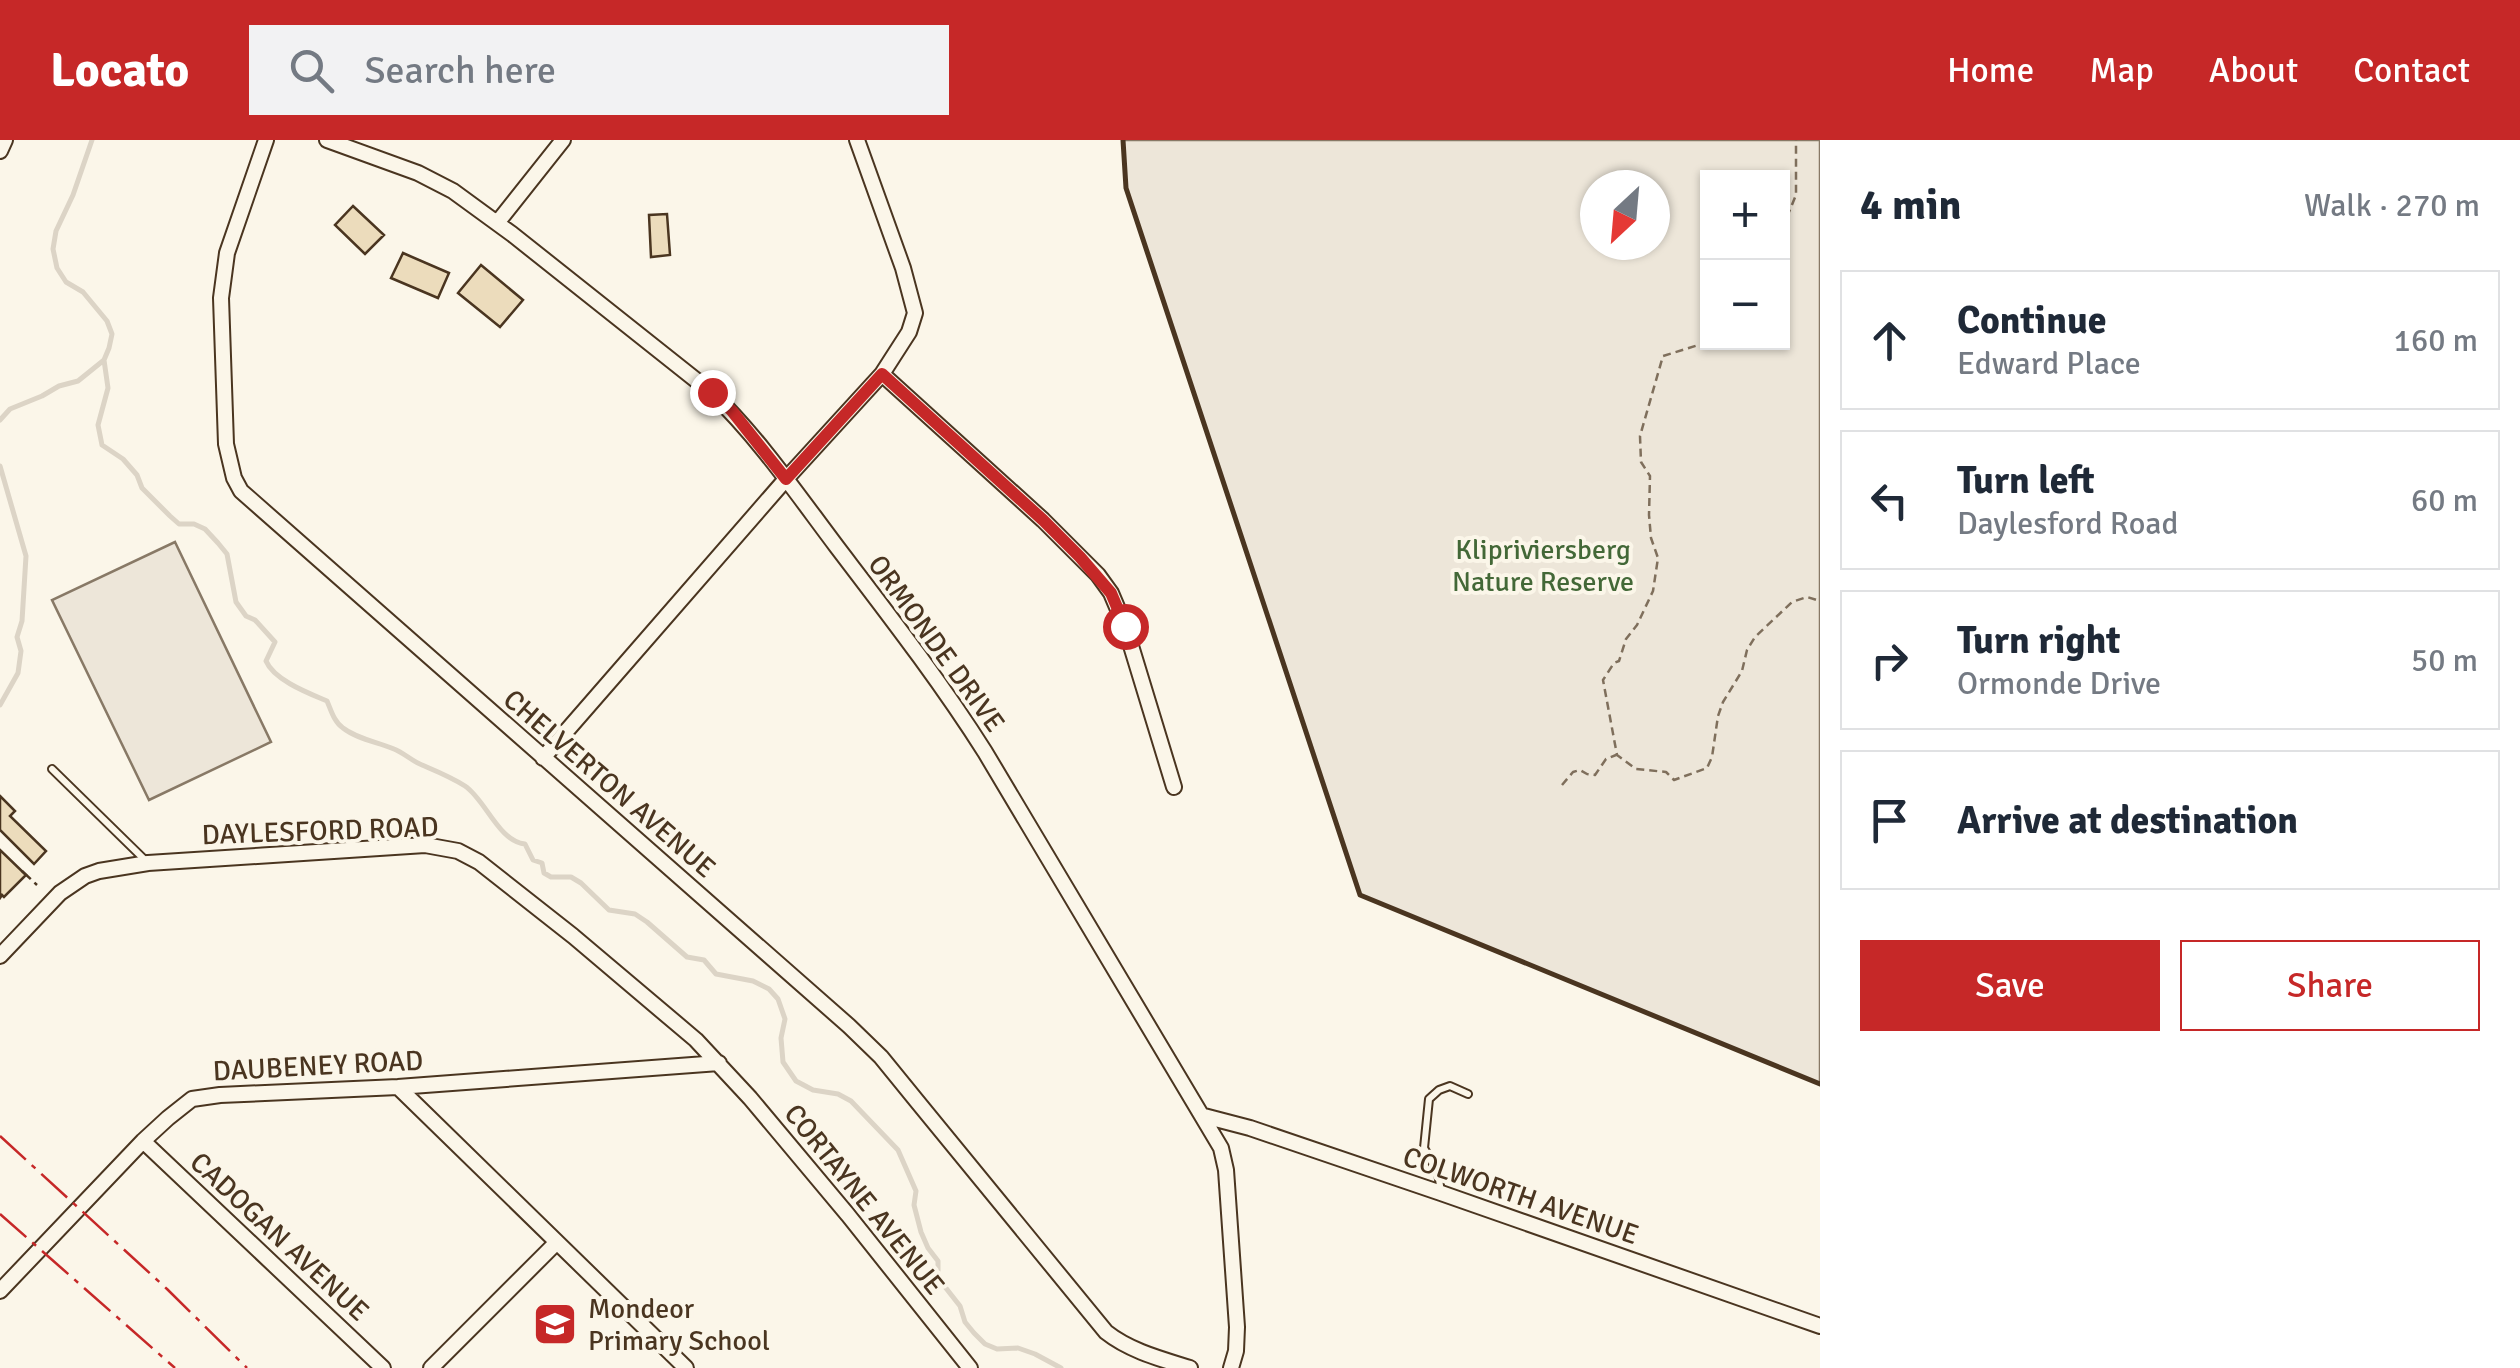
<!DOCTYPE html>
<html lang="en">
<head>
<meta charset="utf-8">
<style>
	:root { --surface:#fff; --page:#f2f2f3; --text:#1f2937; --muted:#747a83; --line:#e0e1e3; --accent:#c62828 }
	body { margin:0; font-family:Signika,sans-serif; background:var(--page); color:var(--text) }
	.controls { position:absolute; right:30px; top:30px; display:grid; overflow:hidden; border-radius:0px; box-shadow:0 2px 8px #0004 }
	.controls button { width:90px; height:90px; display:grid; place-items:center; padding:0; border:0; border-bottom:2px solid var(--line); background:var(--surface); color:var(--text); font:50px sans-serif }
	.compass { position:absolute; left:1580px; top:30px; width:90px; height:90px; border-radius:50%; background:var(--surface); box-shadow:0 2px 8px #0004; rotate:206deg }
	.stop { position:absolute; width:30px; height:30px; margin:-22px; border:8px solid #c62828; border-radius:50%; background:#fff }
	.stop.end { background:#c62828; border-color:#fff; box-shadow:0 2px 10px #0008 }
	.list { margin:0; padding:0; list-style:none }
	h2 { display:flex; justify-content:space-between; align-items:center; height:130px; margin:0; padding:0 40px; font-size:42px }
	h2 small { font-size:32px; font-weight:400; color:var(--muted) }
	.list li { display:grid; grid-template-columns:65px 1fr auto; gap:30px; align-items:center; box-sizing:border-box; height:140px; margin:0 20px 20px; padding:0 20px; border:2px solid var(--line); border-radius:0px }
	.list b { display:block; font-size:38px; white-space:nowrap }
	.list p { margin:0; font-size:32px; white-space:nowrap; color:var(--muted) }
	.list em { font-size:32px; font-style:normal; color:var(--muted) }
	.actions { display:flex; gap:20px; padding:30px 40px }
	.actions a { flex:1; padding:22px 0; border:2px solid var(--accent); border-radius:0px; text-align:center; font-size:35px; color:var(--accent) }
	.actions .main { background:var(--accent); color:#fff }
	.icon { flex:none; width:55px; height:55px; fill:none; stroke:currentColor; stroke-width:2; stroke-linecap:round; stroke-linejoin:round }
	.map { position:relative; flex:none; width:1820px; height:1228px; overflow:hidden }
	header { display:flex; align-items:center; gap:60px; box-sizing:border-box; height:140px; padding:0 50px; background:var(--accent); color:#fff }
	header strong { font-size:48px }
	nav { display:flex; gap:55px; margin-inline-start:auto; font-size:35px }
	.search { width:700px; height:90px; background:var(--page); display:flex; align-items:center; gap:25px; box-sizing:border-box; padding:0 35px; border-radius:0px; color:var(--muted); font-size:38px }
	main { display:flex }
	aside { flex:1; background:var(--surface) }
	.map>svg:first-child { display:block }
	.green { fill:#ede6d9; stroke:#887966; stroke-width:2.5; fill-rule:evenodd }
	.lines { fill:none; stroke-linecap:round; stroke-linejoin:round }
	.stream { stroke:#dcd4c6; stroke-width:5 }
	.building { fill:#ecdcbc; stroke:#4a3520; stroke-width:2.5 }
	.lane-casing { stroke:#4a3520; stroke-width:10 }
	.street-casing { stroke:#4a3520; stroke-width:18 }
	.path { stroke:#7f6f5c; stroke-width:2.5; stroke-dasharray:8 5; stroke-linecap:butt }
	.lane { stroke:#fbf6e9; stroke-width:6 }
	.street { stroke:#fbf6e9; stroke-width:14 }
	.fence { stroke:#4a3520; stroke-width:2.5; stroke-dasharray:12 5; stroke-linecap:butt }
	.wall { stroke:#4a3520; stroke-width:5 }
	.power { stroke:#c62828; stroke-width:2.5; stroke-dasharray:35 8 5 8; stroke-linecap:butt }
	.route { stroke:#c62828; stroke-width:12 }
	.labels { text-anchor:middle; stroke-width:8; stroke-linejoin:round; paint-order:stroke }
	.park-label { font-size:28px; fill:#436837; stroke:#fbf6e9 }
	.street-label { font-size:28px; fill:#4a3520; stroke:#fbf6e9 }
	.poi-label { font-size:28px; fill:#4a3520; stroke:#fbf6e9; text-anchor:start }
</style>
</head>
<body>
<header>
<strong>Locato</strong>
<div class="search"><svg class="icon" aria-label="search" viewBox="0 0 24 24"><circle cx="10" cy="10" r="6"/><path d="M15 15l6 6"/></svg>Search here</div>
<nav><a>Home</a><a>Map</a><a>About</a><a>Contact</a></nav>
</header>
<main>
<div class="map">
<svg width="1820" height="1228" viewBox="0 0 1820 1228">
	<rect width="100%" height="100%" fill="#fbf6e9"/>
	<!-- green -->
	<path class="green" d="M1123,0h697v944l-460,-189 -234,-707zM1708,38h74v164h-74zM1595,45h60v60h-60z
		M175,402l96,200 -122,58 -97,-200z"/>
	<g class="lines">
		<!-- stream -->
		<path class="stream" d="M104,220l4,28 -10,37 4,20 21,14 14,16 5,13 28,28 9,8h15l11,5 13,14 9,11 9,48 10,14 9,4 20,22 -9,19c8,19 42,32 61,40 4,9 7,21 16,27 14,11 35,14 51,21 10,4 18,12 28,16 14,6 29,12 43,21 20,13 34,56 60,58l8,16 9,3 2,10 7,4h20l10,6 28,27 26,4 12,8 40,35 17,3 12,14 37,7 16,8 9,10 7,20 -4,19 2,24 13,19 17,9 25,4 13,7 47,49 18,41 -2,14 7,27 7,16 10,13v17l22,28 5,16 9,11 11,11 12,5 21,-1 17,6 26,14
			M0,280l10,-11 32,-13 17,-10 19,-5 26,-21 5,-12 3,-14 -5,-13 -24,-29 -17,-10 -9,-14 -4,-19 3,-18 17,-36 19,-55
			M0,326l26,90 -4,65 -5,16 4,14 -3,22 -18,32"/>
	</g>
	<!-- building -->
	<path class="building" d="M353,66l31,29 -19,19 -30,-29z
		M667,74l3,41 -19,2 -2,-42z
		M403,113l46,20 -11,25 -47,-20z
		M481,125l42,35 -23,27 -42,-34z
		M0,656l15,15 -5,5 36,35 -12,13 -34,-34z
		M0,710l26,25 -22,22 -2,-2 -2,3z"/>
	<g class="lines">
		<!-- lane casing -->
		<g class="lane-casing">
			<path id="lane" d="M52,629l96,94
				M1441,1052l-3,-19 -14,-25 5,-49 10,-9 11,-4 18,8"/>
		</g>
		<!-- street casing -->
		<g class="street-casing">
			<path id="street" d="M266,0l-39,113 -6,45 5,146 8,34 7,13 608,535 32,31 35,43 190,232c24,19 55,27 84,36
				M327,0l91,33 35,18 59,43 199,158c48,46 86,102 126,155 51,67 103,134 148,205l236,396 5,22 11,157 -1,24 -5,17
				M0,11l5,-11
				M497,83l66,-83
				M882,234l161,146 55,55 13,18 14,33 49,161
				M543,618l243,-279 96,-105 27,-42 6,-19 -12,-45 -46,-128
				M0,816l60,-63 25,-17 14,-5 49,-8 277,-18 33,6 21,11 94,74 123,104 54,58 98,117 122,153
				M398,947l288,281
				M1204,976l46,12 191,65 379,133
				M143,1001l240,227
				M0,1151l143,-150 25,-23 24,-19 28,-4 178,-8 321,-24
				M431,1228l125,-125"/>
		</g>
		<!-- path -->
		<path class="path" d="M1782,89l14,-34v-55
			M1708,202l-45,14 -23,80 1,26 9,14 -1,39 2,23 7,20 -5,33 -16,34 -11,14 -7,22 -5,2 -11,17 14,75 19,14 30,3 8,8 33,-12 5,-11 6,-41 5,-14 19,-31 5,-21 8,-13 37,-35 15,-5 13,4
			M1562,645l11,-13 7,-2 7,4 8,1 11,-16 10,-4"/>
		<!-- lane -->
		<use href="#lane" class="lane"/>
		<!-- street -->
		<use href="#street" class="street"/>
		<!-- fence -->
		<path class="fence" d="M22,731l15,14"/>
		<!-- wall -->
		<path class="wall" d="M1123,0l3,48 234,707 460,189"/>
		<!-- power -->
		<path class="power" d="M0,996l167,153 80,79
			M0,1074l175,154"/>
	</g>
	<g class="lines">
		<!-- route -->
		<path class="route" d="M712,252l20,19 54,68 96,-105 161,146 37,37 31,36 14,33"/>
	</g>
	<!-- icons -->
	<defs>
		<g id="school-square" transform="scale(2.25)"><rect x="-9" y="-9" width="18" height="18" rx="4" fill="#c62828" stroke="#fbf6e9"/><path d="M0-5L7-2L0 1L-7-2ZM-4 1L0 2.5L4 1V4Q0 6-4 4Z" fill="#fff"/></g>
	</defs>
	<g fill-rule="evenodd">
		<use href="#school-square" x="555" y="1184"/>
	</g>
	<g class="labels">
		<!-- park labels -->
		<g class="park-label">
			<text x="1543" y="419">Klipriviersberg<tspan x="1543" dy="32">Nature Reserve</tspan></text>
		</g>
		<!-- street labels -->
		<g class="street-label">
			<text transform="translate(937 503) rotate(54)" y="10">ORMONDE DRIVE</text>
			<text transform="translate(610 643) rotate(41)" y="10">CHELVERTON AVENUE</text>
			<text transform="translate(320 690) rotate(-2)" y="10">DAYLESFORD ROAD</text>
			<text transform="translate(318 925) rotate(-3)" y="10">DAUBENEY ROAD</text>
			<text transform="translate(1521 1055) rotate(19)" y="10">COLWORTH AVENUE</text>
			<text transform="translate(865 1059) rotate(51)" y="10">CORTAYNE AVENUE</text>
			<text transform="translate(280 1096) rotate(43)" y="10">CADOGAN AVENUE</text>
		</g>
		<!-- poi labels -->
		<g class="poi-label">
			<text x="588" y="1178">Mondeor<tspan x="588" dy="32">Primary School</tspan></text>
		</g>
	</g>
</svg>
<div class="controls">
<button>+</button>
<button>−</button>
</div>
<svg class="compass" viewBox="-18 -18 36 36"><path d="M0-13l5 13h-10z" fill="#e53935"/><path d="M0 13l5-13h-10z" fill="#747a83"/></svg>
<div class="stop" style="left:1125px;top:486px"></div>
<div class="stop end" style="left:712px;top:252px"></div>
</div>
<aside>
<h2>4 min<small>Walk · 270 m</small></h2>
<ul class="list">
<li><svg class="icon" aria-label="ahead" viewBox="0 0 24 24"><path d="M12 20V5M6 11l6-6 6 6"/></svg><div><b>Continue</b><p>Edward Place</p></div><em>160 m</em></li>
<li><svg class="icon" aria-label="left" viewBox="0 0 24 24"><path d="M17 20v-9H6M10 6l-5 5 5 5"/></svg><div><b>Turn left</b><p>Daylesford Road</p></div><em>60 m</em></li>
<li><svg class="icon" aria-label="right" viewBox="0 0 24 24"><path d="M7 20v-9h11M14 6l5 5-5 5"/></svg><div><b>Turn right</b><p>Ormonde Drive</p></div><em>50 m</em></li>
<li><svg class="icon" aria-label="arrive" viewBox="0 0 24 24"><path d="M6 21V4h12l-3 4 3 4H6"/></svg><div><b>Arrive at destination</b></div></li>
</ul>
<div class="actions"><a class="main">Save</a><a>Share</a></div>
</aside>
</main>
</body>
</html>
